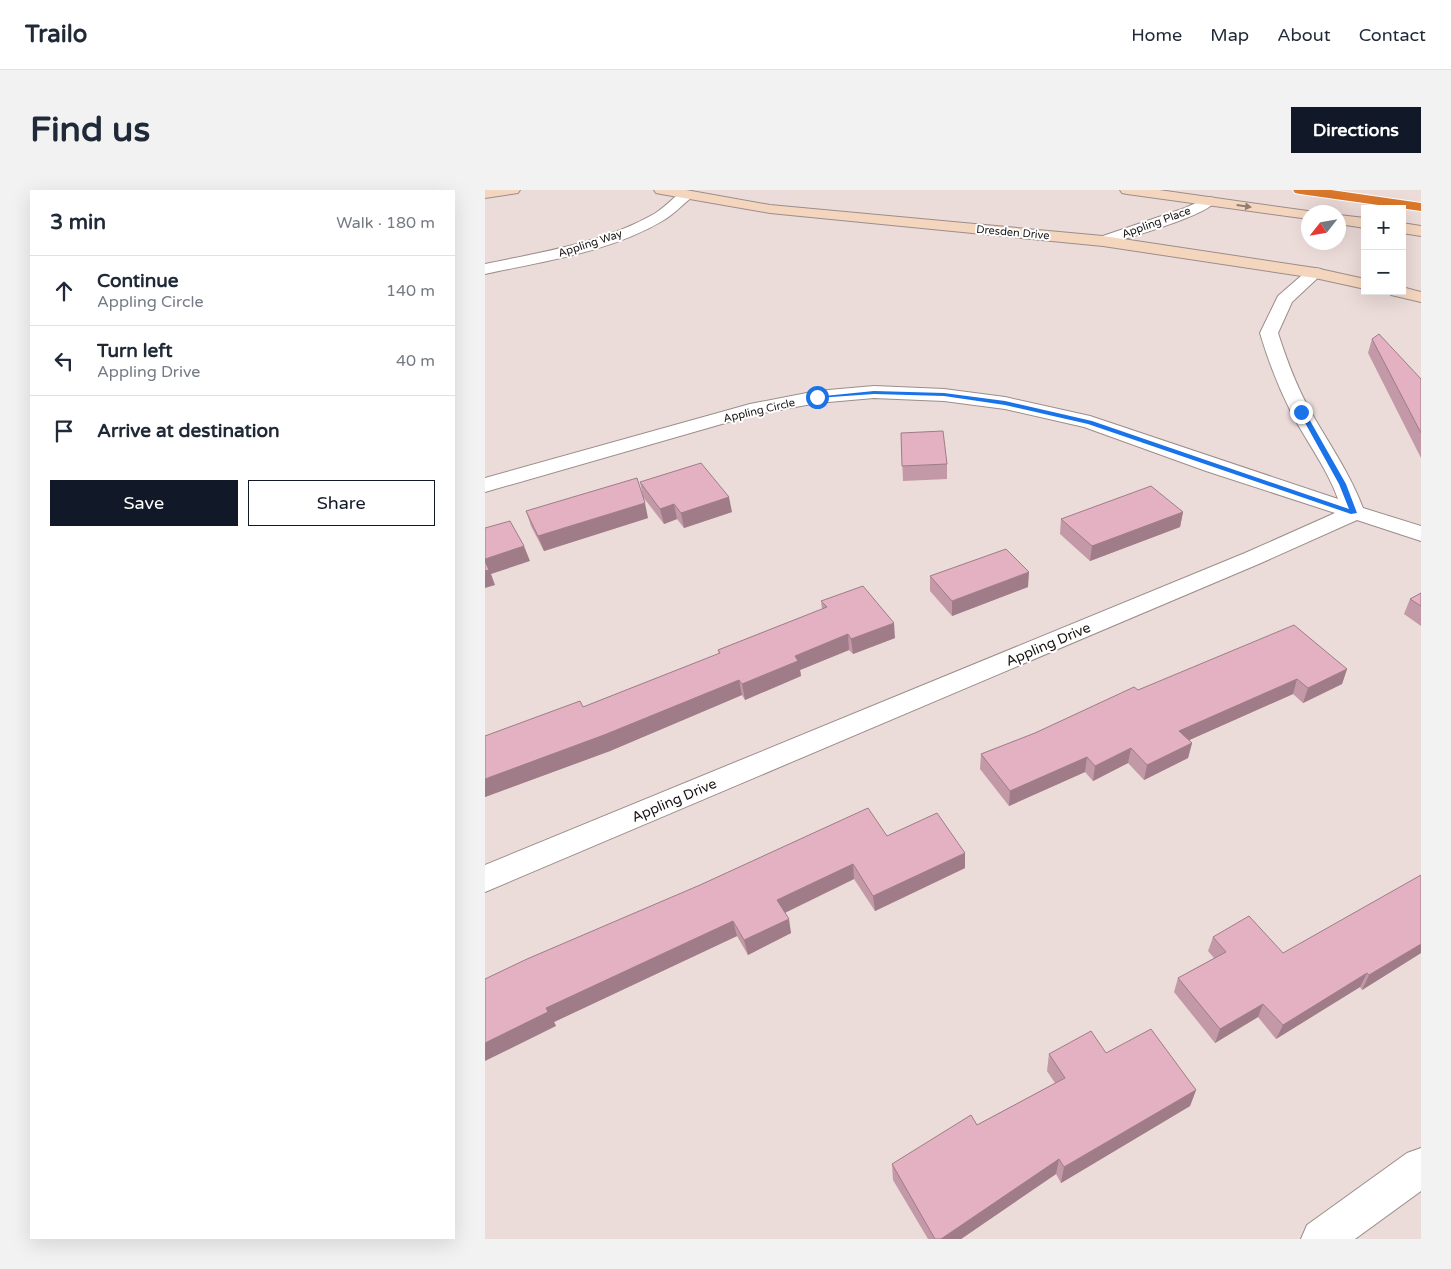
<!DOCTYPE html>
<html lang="en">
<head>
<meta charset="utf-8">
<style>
	:root { --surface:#fff; --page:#f2f2f3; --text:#1f2937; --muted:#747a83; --line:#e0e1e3; --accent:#111827 }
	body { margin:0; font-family:"Varela Round",sans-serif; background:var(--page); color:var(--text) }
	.controls { position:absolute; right:15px; top:15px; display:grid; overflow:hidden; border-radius:0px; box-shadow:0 5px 20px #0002 }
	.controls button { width:45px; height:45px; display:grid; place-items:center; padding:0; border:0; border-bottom:1px solid var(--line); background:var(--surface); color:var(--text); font:25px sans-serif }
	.compass { position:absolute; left:816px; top:15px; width:45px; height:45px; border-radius:50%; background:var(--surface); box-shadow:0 5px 20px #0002; rotate:239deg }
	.stop { position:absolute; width:15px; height:15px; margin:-11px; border:4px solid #1a73e8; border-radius:50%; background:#fff }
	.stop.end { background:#1a73e8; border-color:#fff; box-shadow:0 1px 5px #0008 }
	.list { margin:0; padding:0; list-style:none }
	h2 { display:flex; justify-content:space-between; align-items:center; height:65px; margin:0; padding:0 20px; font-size:21px }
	h2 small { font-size:16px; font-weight:400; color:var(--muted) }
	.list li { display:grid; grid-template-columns:32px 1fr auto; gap:15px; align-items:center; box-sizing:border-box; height:70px; padding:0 20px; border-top:1px solid var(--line) }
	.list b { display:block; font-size:19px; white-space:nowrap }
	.list p { margin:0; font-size:16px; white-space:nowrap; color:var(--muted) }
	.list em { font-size:16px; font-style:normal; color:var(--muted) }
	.actions { display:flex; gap:10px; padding:15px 20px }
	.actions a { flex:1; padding:11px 0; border:1px solid var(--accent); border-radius:0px; text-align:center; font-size:18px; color:var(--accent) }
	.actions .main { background:var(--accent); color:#fff }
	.icon { flex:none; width:28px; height:28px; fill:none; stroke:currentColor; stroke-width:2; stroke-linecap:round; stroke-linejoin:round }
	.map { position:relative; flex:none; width:936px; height:1049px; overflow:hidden; border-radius:0px }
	header { display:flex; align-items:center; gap:30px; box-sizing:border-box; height:70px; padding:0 25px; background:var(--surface); border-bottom:1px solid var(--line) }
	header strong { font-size:24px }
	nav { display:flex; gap:28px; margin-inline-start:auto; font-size:18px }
	.intro { display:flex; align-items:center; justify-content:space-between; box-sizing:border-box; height:120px; padding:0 30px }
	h1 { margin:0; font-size:35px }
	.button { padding:12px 22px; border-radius:0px; background:var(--accent); color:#fff; font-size:18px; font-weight:700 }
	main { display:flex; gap:30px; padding:0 30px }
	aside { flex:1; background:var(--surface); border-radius:0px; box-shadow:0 5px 20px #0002 }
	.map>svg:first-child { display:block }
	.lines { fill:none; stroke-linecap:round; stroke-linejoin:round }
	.street-casing { stroke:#9c8d8b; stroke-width:2 }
	.secondary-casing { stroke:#9c8d8b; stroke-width:2 }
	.highway-casing { stroke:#fff; stroke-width:2 }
	.street { fill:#fff; fill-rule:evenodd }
	.secondary { fill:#f4d6bf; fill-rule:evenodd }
	.highway { fill:#db782b; fill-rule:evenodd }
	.wall { fill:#c398a7 }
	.shaded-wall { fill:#9f7c88 }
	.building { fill:#e3b1c2; stroke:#9f7c88 }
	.oneway { fill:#917e71 }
	.route { fill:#1a73e8 }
	.labels { text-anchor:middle; stroke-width:4; stroke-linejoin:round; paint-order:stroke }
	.far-street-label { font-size:11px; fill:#181212; stroke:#fff }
	.street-label { font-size:14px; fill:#181212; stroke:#fff }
</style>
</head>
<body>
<header>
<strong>Trailo</strong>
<nav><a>Home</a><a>Map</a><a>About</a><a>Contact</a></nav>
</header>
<div class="intro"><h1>Find us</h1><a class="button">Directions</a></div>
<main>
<aside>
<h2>3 min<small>Walk · 180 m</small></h2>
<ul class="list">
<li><svg class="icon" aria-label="ahead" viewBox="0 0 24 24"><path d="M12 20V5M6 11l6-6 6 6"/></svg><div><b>Continue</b><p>Appling Circle</p></div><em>140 m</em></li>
<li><svg class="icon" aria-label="left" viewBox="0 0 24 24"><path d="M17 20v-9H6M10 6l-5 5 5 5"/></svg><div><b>Turn left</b><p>Appling Drive</p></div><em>40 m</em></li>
<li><svg class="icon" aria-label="arrive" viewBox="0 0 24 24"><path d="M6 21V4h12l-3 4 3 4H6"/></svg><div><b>Arrive at destination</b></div></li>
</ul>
<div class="actions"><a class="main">Save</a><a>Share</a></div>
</aside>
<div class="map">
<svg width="936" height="1049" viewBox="0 0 936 1049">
	<rect width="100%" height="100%" fill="#ebdbd9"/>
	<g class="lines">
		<!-- street casing -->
		<g class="street-casing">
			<path id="street" d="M201,1l5,1 2,3 -2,3c-9,7 -17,16 -27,22 -53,32 -119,41 -179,54v-10c57,-12 118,-21 169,-50 10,-6 18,-15 27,-22z
				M724,7l5,1 2,3c-10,15 -87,36 -107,43h-12l-2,-3 2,-3 88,-30z
				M830,78l6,1 2,4 -31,29 -14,31c9,28 19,55 34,81 18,31 38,60 51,94l58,18v15l-64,-21 -96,43 -776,329v-27l760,-312 90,-40 -129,-42 -122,-44 -79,-18 -61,-8 -70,-3 -57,5 -64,12 -268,77v-14l265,-74 67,-13 57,-5 70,3 61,8 85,19 248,83c-11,-31 -32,-58 -47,-87 -13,-26 -23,-52 -31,-79l18,-37 31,-27z
				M936,958v43l-66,48h-54l6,-14 100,-72z"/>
		</g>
		<!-- secondary casing -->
		<g class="secondary-casing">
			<path id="secondary" d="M0,0h35l-2,3 -33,5z
				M169,0h32l84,15 333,31 212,32 50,11v10l-50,-11 -212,-32 -333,-33 -109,-19 -5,-1z
				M635,0h39l156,22h-6v7l-182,-25 -5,-1z
				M854,25l26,3v10l-26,-4z
				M917,33l19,3v10l-19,-3z
				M917,97l19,5v10l-30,-7 -2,-4h13z"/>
		</g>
		<!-- highway casing -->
		<g class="highway-casing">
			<path id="highway" d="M808,0h38l90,13v8l-121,-17 -5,-1z"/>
		</g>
		<!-- street -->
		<use href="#street" class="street"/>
		<!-- secondary -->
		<use href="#secondary" class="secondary"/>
		<!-- highway -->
		<use href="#highway" class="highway"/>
	</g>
	<!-- wall -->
	<path class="wall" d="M887,149l49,40v79l-53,-105z
		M416,243l46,31v15l-44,2z
		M155,292l92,30 -48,16 -7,-9 -13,5 -21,-27z
		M41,321l122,7 -104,33 -13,-25z
		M698,322l-3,15 -90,34 -30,-27 1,-15z
		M445,386l98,11 -76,29 -22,-25z
		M936,403v33l-17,-12 6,-15z
		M336,411l74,37 -42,16 -4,-4 -49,20 1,6 -56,24 -3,-5 -132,56 -125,46v-61l98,-29 136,-53 -1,-4 104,-41z
		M862,479l-5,15 -39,19 -10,-9 -104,46 3,3 -4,15 -44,22 -16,-17 -35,18 -8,-9 -76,34 -29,-37 1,-15 54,-21 103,-43z
		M402,646l78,32 -90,43 -21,-32 -69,34 6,20 -43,22 -11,-19 -183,86 2,4 -71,-47z
		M728,747l70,16h138l-59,37 -2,-3 -84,52 -18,-22 -43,26 -41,-51 4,-14 36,-20 -6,-7z
		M621,863l90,37 -6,16 -129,77 -5,-9 -95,65h-33l-35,-59 -1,-16 85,-39 78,-42 -8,-12 2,-17z"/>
	<!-- shaded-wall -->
	<path class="shaded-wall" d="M244,307l3,15 -48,16 -3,-15z
		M160,313l3,15 -104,33 -6,-15z
		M189,314l3,15 -13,5 -4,-15z
		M698,322l-3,15 -90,34 2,-15z
		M39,356l6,15 -39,13 4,11 -10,3v-29z
		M544,382l-1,15 -76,29v-15z
		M409,433l1,15 -42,16 -2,-15z
		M363,444l1,16 -49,20 1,6 -56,24 -3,-16 53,-28z
		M862,479l-5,15 -39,19 5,-15z
		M812,489l-4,15 -117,52 3,-15z
		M254,490l3,15 -132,56 -125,46v-18z
		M707,553l-4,15 -44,22 3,-15z
		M646,558l-3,15 -35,18 2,-15z
		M602,567l-2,15 -76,34 1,-15z
		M480,663v15l-90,43 -2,-15z
		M368,674l1,15 -74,36 -3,-15z
		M304,729l2,14 -43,22 -4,-15z
		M248,731l4,15 -183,86 2,4 -71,35v-18l61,-35z
		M936,754v9l-59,37 7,-15z
		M882,783l-7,14 -84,52 7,-14z
		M778,814l-5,13 -43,26 5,-14z
		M711,900l-6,16 -129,77 3,-16z
		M574,969l-3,15 -95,65h-20z"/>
	<!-- building -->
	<path class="building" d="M894,144l42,45v54l-49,-94z
		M458,241l4,33 -45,2 -1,-33z
		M216,273l28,34 -48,16 -7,-9 -14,5 -20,-27z
		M152,288l8,25 -107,33 -12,-25z
		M666,296l32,26 -91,34 -31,-27z
		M25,331l14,25 -39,13v-31z
		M521,359l23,23 -77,29 -22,-25z
		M0,371l4,9 -4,1z
		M378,396l31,37 -43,16 -3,-5 -53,22 3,5 -56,23 -3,-4 -135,55 -119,44v-43l95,-35 3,6 137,-54 -2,-3 109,-43 -6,-6z
		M936,403v13l-11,-7z
		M809,435l53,44 -39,19 -11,-9 -118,52 13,12 -45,22 -16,-17 -36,18 -8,-9 -77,34 -29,-37 54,-21 99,-46 4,3z
		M383,618l19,28 50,-23 28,40 -92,43 -20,-32 -76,36 12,19 -45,21 -11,-19 -187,87 2,4 -63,31v-64l42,-20 173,-74z
		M936,685v69l-52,31 -2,-2 -84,52 -20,-21 -43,25 -42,-51 48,-26 -13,-15 36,-21 34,37z
		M666,839l45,61 -132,77 -5,-8 -118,80h-6l-43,-75 79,-49 6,10 88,-47 -16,-24 42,-23 15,22z"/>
	<!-- one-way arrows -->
	<defs><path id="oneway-solid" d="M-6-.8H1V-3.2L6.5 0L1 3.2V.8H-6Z" transform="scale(1.25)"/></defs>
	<use class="oneway" href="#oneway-solid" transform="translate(759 16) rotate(8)"/>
	<!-- route -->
	<path class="route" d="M389,201l70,2 61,8 87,20 257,88 -10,-25 -40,-72 5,-2 42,74 11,29 -6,1 -263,-90 -83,-19 -61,-9 -70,-2 -57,4 -3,-1z"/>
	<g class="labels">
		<!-- far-street labels -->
		<g class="far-street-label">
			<text transform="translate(671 32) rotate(-20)" y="4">Appling Place</text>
			<text transform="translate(528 42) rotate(5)" y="4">Dresden Drive</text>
			<text transform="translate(105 53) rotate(-18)" y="4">Appling Way</text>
			<text transform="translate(274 220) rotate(-13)" y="4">Appling Circle</text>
		</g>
		<!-- street labels -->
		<g class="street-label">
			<text transform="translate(563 454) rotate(-23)" y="5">Appling Drive</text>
			<text transform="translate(189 610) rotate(-23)" y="5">Appling Drive</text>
		</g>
	</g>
</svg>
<div class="controls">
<button>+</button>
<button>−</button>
</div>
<svg class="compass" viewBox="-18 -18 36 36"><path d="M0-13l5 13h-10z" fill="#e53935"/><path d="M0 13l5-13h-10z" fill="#747a83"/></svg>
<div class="stop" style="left:332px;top:207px"></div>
<div class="stop end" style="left:816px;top:222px"></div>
</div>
</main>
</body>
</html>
